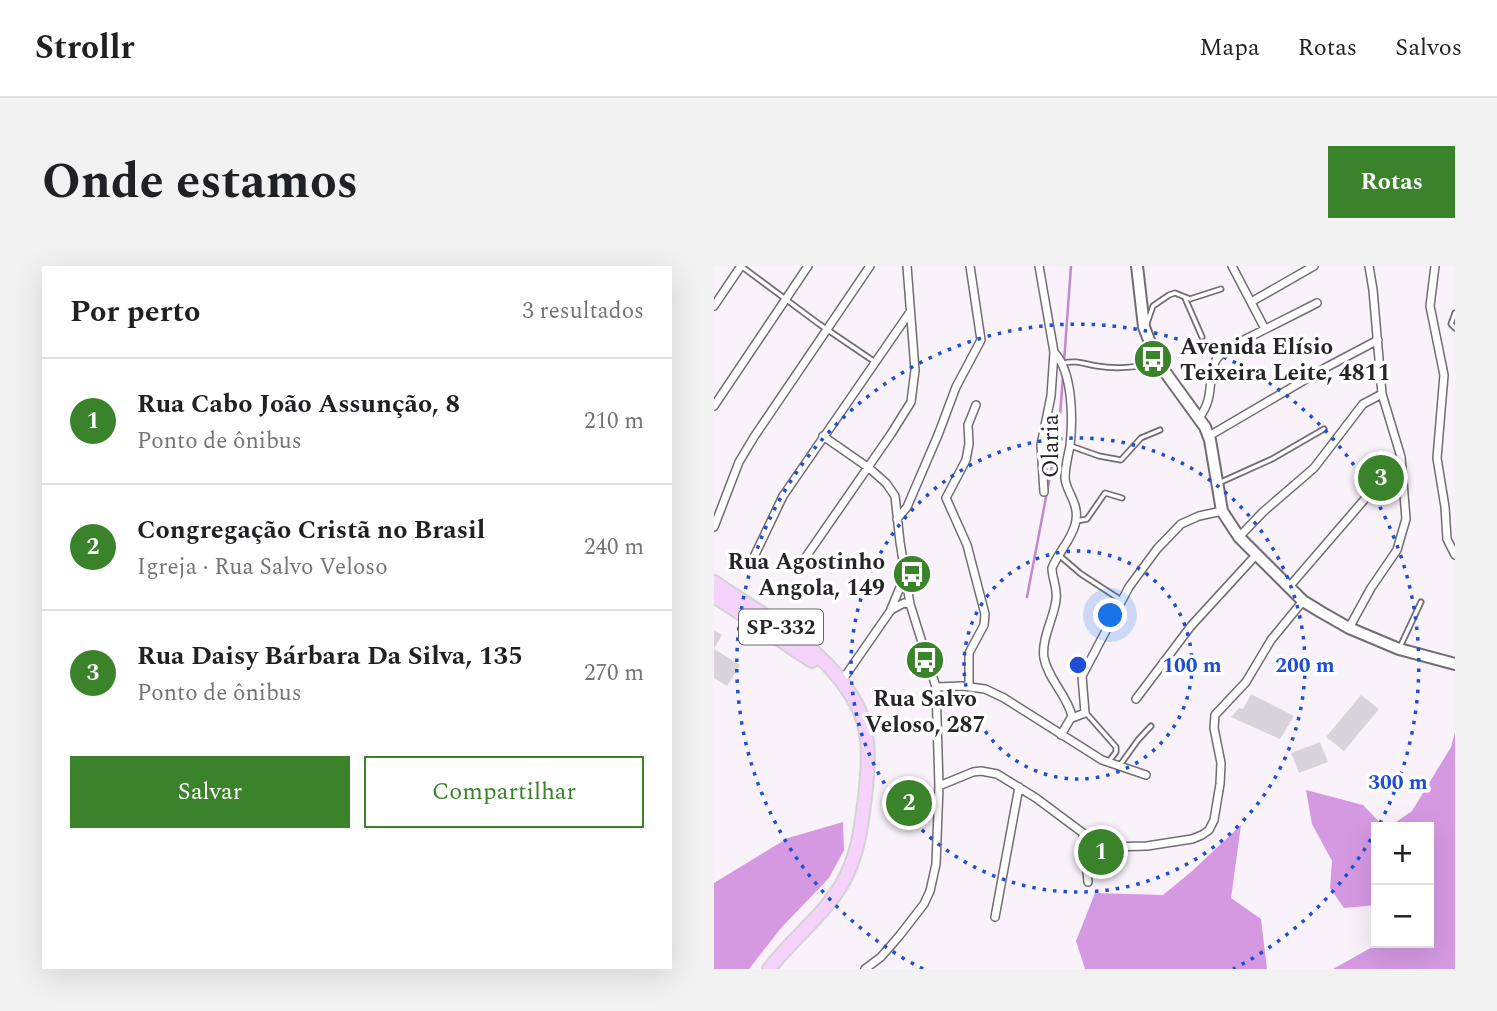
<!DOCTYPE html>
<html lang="pt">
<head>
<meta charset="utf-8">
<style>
	:root { --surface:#fff; --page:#f2f2f2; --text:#202124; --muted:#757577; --line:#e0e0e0; --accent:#3b832a }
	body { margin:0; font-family:Spectral,serif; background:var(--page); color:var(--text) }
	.controls { position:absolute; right:21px; bottom:21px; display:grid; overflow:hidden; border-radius:0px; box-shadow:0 7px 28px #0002 }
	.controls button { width:63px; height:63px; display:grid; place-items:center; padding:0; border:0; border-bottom:2px solid var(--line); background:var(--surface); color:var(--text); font:35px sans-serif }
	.you { position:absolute; left:397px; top:350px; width:24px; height:24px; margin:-18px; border:5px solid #fff; border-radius:50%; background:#1a73e8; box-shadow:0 0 0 10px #1a73e833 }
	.badge { display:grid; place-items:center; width:46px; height:46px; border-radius:50%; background:var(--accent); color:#fff; font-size:23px; font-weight:700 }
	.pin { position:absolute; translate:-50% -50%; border:4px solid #fff; box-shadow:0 2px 7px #0006 }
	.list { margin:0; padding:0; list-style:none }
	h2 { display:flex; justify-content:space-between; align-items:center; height:91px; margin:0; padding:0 28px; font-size:30px }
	h2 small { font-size:23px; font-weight:400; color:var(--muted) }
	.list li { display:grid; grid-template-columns:46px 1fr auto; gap:21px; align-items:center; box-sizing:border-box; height:126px; padding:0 28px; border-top:2px solid var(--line) }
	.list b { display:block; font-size:26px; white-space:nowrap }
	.list p { margin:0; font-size:23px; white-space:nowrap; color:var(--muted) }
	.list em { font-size:23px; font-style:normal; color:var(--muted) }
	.actions { display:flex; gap:14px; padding:21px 28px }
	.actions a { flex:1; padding:16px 0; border:2px solid var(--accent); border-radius:0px; text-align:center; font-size:24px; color:var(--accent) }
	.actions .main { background:var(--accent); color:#fff }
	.map { position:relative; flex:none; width:741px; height:703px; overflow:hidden; border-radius:0px }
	header { display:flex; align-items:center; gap:42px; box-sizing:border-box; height:98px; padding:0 35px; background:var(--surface); border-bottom:2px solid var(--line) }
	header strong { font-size:33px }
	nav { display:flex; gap:38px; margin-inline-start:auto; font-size:24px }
	.intro { display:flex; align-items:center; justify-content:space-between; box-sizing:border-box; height:168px; padding:0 42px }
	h1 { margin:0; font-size:49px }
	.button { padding:18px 32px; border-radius:0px; background:var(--accent); color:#fff; font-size:24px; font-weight:700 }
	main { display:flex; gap:42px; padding:0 42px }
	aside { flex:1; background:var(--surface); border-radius:0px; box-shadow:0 7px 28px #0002 }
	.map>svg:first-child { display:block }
	.forest { fill:#d599e2 }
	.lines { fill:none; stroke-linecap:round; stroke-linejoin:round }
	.stream { stroke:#c389d0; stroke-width:2.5 }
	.building { fill:#d9d3db }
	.service-casing { stroke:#726c74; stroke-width:7 }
	.minor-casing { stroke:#726c74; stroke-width:10 }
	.secondary-casing { stroke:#726c74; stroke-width:14 }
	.primary-casing { stroke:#d4d3d4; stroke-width:16 }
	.service { stroke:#fff; stroke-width:3.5 }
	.minor { stroke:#fff; stroke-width:7 }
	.secondary { stroke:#fff; stroke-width:10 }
	.primary { stroke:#f5d3fd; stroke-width:12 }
	.ring { fill:none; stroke:#1d4ed8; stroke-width:3.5; stroke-dasharray:3.5 7 }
	.labels { text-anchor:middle; stroke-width:7; stroke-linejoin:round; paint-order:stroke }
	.shield { fill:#fff; stroke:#686669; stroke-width:2 }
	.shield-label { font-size:21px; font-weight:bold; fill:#282529 }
	.poi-label { font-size:23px; font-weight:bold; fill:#282529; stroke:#fff; text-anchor:start }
	.street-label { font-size:23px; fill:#282529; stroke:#fff }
	.centre { fill:#1d4ed8; stroke:#fff; stroke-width:3.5 }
	.ring-label { font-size:21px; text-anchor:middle; font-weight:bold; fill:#1d4ed8; stroke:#fff; stroke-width:7; stroke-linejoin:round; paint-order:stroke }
</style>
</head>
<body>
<header>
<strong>Strollr</strong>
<nav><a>Mapa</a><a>Rotas</a><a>Salvos</a></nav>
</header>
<div class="intro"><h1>Onde estamos</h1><a class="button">Rotas</a></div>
<main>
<aside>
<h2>Por perto<small>3 resultados</small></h2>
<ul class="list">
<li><span class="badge">1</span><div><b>Rua Cabo João Assunção, 8</b><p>Ponto de ônibus</p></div><em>210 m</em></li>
<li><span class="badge">2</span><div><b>Congregação Cristã no Brasil</b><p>Igreja · Rua Salvo Veloso</p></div><em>240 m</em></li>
<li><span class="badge">3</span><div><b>Rua Daisy Bárbara Da Silva, 135</b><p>Ponto de ônibus</p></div><em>270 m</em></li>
</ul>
<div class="actions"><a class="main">Salvar</a><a>Compartilhar</a></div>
</aside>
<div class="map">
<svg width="741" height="703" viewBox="0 0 741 703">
	<rect width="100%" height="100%" fill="#faf2fb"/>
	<!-- forest -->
	<path class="forest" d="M741,466v237h-122l41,-23 2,-4 53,1v-116h-40l23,-16 39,-64z
		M592,524l57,15 21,22h-8v78l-32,3 -14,-20 2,-27 -20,-37z
		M129,556l1,28 -15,28 -48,50 -32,41h-35v-86l74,-45z
		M527,559l-10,73 30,21 6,50h-182l-9,-28 19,-48 68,2 28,-23z"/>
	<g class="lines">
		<!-- stream -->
		<path class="stream" d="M350,96l7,-96
			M313,331l32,-168 4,-53"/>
	</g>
	<!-- building -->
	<path class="building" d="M0,364l8,5 -8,14 26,16 -13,21 -13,-8z
		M537,428l43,22 -14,23 -49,-22 8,-9 4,1z
		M647,429l18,14 -35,42 -18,-14z
		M606,476l8,20 -29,11 -8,-20z
		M185,531l21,1v12l-21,-2z"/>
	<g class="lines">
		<!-- service casing -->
		<g class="service-casing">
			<path id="service" d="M27,0l78,58 56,38
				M471,32l17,39
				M741,47l-4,11 4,4
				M433,57l6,-17 16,-11 6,-2 15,6 31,-10
				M349,97c14,-3 21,1 34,3 17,3 42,2 58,-4
				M357,180l28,10 22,4 20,-22 19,-8
				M507,216l51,-23 52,-30
				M363,255l10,-2 18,-26 17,5
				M346,290l21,18 40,26
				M686,381l21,-45
				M372,447l30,34v5l-7,9
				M406,499l18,-25 13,-14"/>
		</g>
		<!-- minor casing -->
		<g class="minor-casing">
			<path id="minor" d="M325,0l15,86 -3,44 -10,49 3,47
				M518,0l33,63
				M721,0l-5,40 14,69 -7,83 8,49 2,32 8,16
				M537,36l63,-36
				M0,40l27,-40
				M340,86c19,20 19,67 16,94 -2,10 -5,21 -5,32 1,15 16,26 10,47 -4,15 -17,28 -23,43 0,11 6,20 4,32 -2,18 -15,39 -12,58 4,21 23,37 28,58l-11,19
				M0,140l94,-140
				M485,152c16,-21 8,-37 16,-56 3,-7 11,-12 17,-16l85,-43
				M109,170l46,32 17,15 9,13 5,46 10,62 26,83 3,99 -3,78 -6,27 -6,13 -24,31 -19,22 -16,12
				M495,170l116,-68 53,-28
				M183,253l10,-12 31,-72 18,-48 25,-47 -11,-74
				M0,261l25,-65 15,-25 116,-171
				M525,271l24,-25 51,-44 49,-64 19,-10
				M39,293l30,-63 127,-184
				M89,295l88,-127 20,-32 4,-32 -8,-104
				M575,321l112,-130
				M177,343l13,-31
				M635,362l22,-40 26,-38 9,-31 -5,-62 -19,-63 -9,-104 -4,-24
				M127,416l50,-72 13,-7 6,1
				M255,420v-33l15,-28 1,-11 -18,-69 -21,-47 20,-38 3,-16 -1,-19 8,-20
				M222,421l26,-1 23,3 19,9 98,62 44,15
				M422,433l55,-73 65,-71
				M358,452l13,-5 -3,-37 47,-89 28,-38 24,-25 18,-8 23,-5
				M225,520l34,-14 8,-1 16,3 39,24 59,44 12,5 40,-1 45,-7 10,-4 7,-5 5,-10 6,-36 1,-21 -7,-35 1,-13 31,-33 25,-42 32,-39
				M369,567l5,49
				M281,651l24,-130"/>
		</g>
		<!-- secondary casing -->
		<g class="secondary-casing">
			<path id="secondary" d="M423,0l7,61 13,34 48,66 5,13 12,71 17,26 64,64 18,11 28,16 50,21 56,15"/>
		</g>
		<!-- primary casing -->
		<g class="primary-casing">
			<path id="primary" d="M0,316c52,36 119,69 146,130 11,25 8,58 5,85 -4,31 -7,59 -23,87 -19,32 -50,55 -73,85
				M0,330l98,65"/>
		</g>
		<!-- service -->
		<use href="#service" class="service"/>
		<!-- minor -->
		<use href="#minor" class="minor"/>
		<!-- secondary -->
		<use href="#secondary" class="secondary"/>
		<!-- primary -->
		<use href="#primary" class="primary"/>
	</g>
	<!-- distance rings -->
	<g class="ring">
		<circle cx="364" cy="399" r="114"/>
		<circle cx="364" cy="399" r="227"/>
		<path d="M662 564A341 341 0 0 1 519 703M209 703A341 341 0 1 1 665 559"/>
	</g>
	<!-- icons -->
	<defs>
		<g id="bus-disc" transform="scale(2.0125)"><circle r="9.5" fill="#3b832a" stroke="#fff"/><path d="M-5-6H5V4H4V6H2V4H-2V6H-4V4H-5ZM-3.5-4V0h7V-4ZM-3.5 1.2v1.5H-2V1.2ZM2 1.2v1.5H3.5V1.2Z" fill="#fff"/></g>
	</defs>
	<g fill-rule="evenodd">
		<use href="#bus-disc" x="439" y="93"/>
		<use href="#bus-disc" x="198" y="308"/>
		<use href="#bus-disc" x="211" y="394"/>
	</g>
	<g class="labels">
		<!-- shield labels -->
		<rect class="shield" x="25" y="343.5" width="84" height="35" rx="5"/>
		<g class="shield-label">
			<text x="67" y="368">SP-332</text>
		</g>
		<!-- poi labels -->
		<g class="poi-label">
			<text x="466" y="88">Avenida Elísio<tspan x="466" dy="26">Teixeira Leite, 4811</tspan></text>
			<text x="171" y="303" text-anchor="end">Rua Agostinho<tspan x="171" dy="26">Angola, 149</tspan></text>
			<text x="211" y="440" text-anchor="middle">Rua Salvo<tspan x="211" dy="26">Veloso, 287</tspan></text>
		</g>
		<!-- street labels -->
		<g class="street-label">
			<text transform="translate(336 180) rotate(-90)" y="8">Olaria</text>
		</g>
	</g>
	<circle cx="364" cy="399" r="10" class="centre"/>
	<g class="ring-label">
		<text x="478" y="406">100 m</text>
		<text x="591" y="406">200 m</text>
		<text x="684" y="523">300 m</text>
	</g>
</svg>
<div class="controls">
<button>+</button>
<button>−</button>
</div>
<div class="you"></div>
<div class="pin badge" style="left:387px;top:586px">1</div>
<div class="pin badge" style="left:195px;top:537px">2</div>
<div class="pin badge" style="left:667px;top:212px">3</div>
</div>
</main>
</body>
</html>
